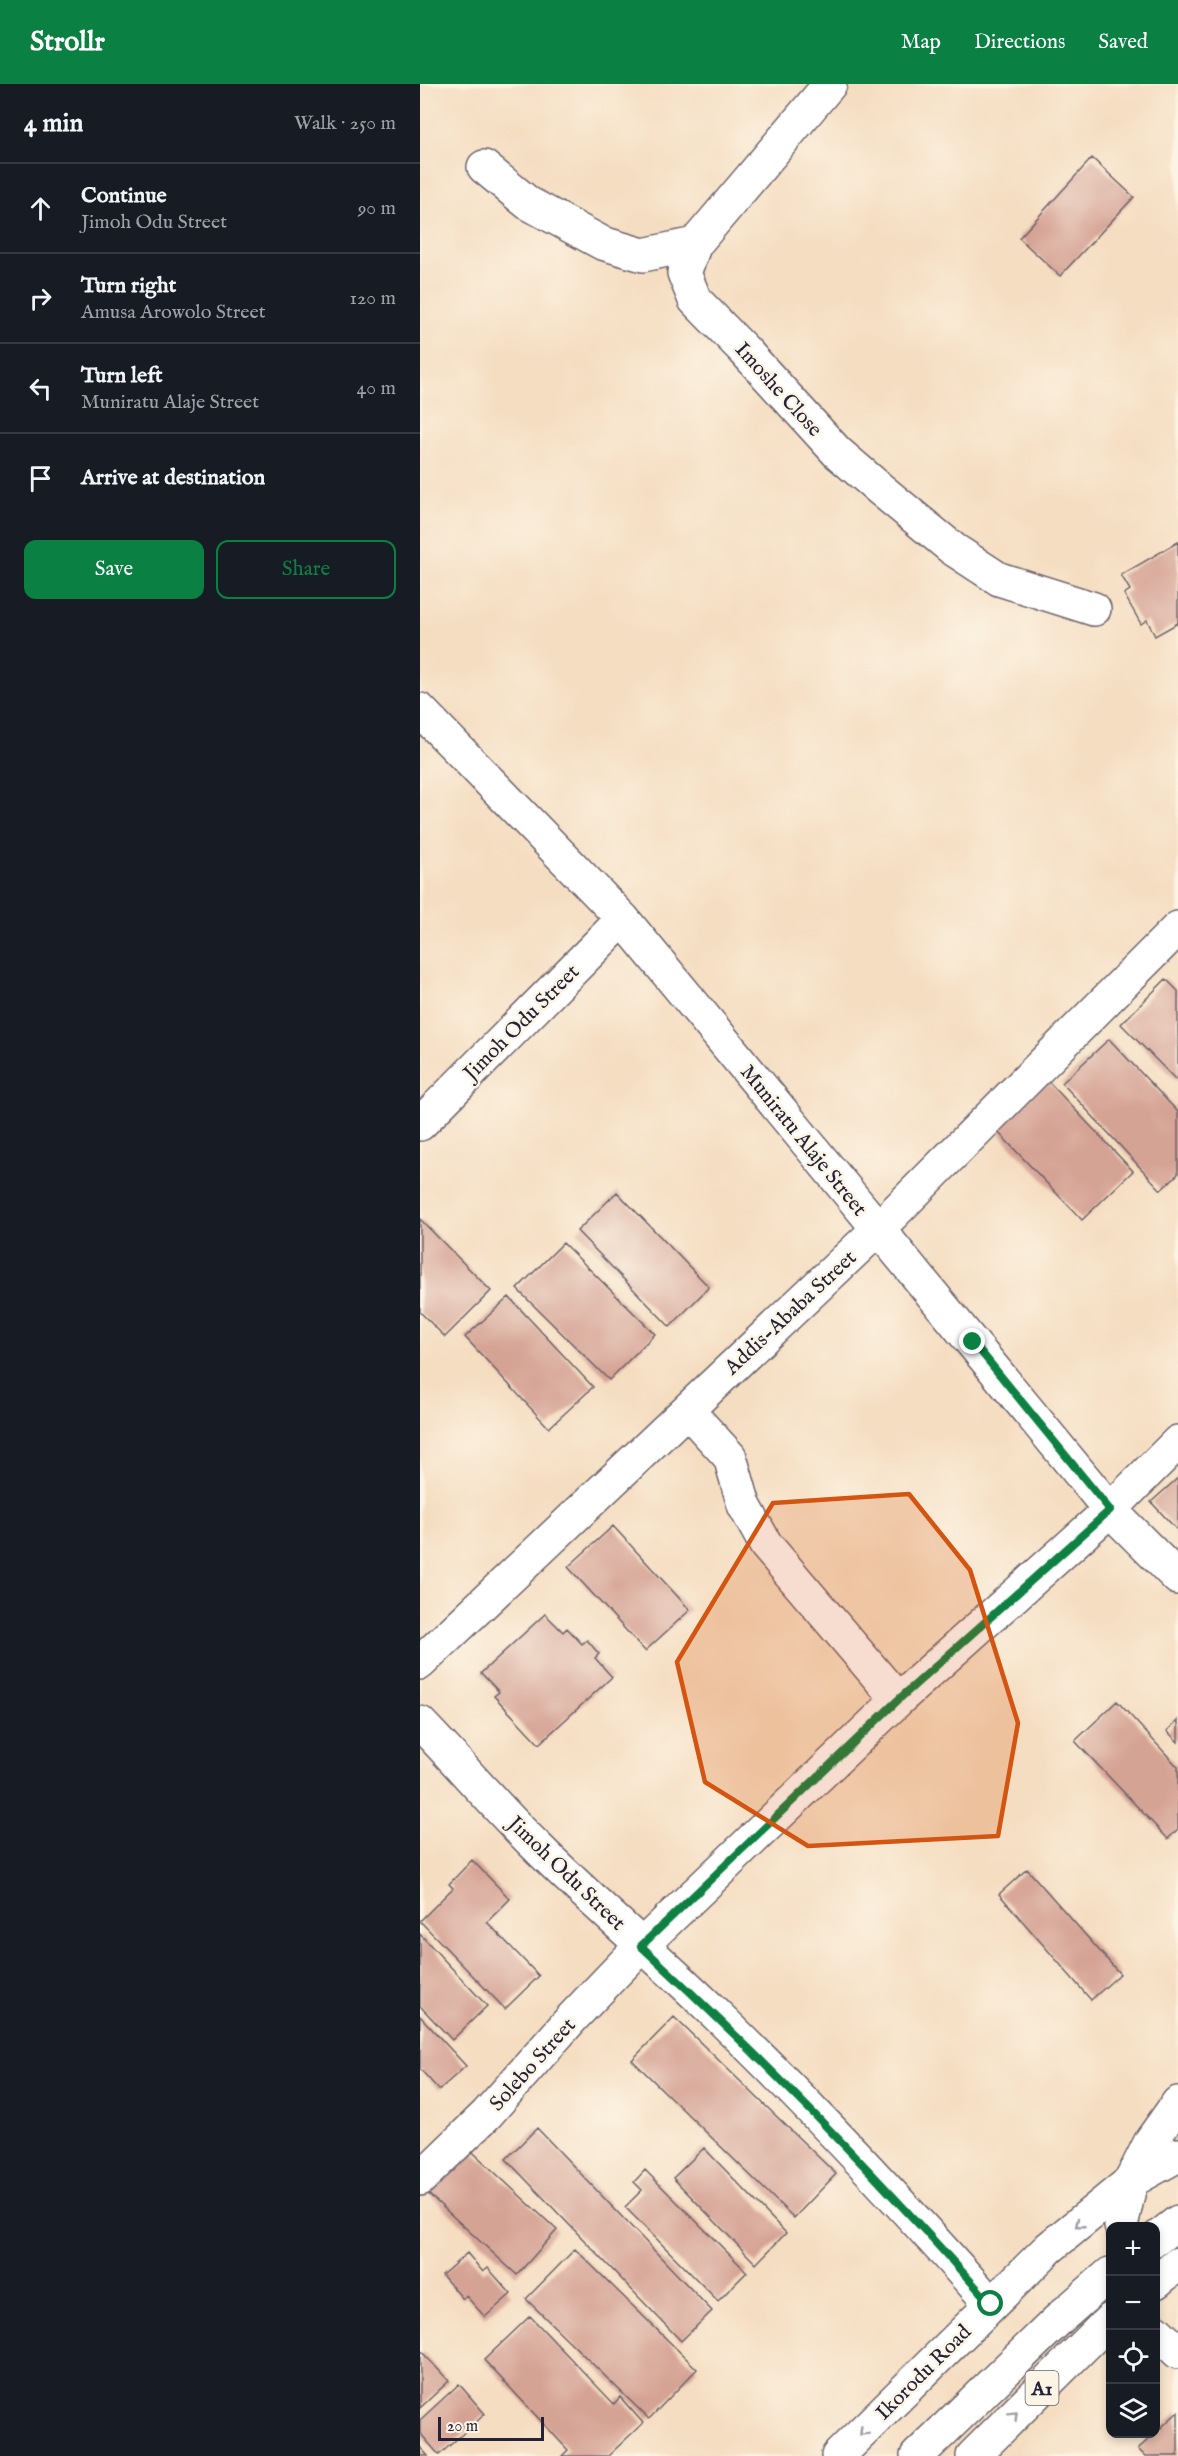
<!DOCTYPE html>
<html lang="en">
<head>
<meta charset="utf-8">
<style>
	:root { --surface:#171b24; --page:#20242c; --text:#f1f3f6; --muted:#9ea1a6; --line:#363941; --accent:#0b8043 }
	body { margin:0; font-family:"IM FELL English",serif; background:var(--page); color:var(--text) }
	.controls { position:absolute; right:18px; bottom:18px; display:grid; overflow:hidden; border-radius:12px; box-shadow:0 3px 9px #0003 }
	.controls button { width:54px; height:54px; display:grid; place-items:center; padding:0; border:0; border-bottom:2px solid var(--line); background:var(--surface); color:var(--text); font:30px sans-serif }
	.scale { position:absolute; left:18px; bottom:15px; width:106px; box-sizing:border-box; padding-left:6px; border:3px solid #22223b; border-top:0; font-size:16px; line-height:21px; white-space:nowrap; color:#22223b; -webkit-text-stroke:4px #fcf5e5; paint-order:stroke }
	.stop { position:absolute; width:18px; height:18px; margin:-14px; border:4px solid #0b8043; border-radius:50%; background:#fff }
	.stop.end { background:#0b8043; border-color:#fff; box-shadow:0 2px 6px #0008 }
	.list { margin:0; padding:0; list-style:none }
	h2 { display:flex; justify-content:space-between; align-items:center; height:78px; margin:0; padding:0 24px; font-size:26px }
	h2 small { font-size:20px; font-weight:400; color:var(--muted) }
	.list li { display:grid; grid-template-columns:39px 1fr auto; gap:18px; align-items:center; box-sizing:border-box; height:90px; padding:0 24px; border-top:2px solid var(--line) }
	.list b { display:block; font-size:22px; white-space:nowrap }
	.list p { margin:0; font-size:20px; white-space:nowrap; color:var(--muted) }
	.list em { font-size:20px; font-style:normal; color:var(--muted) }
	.actions { display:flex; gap:12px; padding:18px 24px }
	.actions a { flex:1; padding:14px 0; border:2px solid var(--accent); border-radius:12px; text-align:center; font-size:21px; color:var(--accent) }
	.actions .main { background:var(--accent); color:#fff }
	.icon { flex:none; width:33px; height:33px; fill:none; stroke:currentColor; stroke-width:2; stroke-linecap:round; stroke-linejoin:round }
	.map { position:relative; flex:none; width:758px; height:2372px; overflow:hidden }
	header { display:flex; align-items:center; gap:36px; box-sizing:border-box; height:84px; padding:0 30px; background:var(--accent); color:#fff }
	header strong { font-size:28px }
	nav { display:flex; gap:33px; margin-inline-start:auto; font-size:21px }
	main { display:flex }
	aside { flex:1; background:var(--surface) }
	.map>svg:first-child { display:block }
	.building { fill:#d5a394 }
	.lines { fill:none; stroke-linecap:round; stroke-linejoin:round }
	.minor-casing { stroke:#6c636a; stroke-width:36 }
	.highway-casing { stroke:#6c636a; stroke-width:36 }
	.minor { stroke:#fff; stroke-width:33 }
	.highway { stroke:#fff; stroke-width:33 }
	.oneway { stroke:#9c9ca7 }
	.route { stroke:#0b8043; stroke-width:8 }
	.marked { fill:#d45411; fill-opacity:0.2; stroke:#d45411; stroke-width:4.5; stroke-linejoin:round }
	.labels { text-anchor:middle; stroke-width:5; stroke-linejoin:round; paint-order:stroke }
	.shield { fill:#fcf5e5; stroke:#63616e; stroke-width:1.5 }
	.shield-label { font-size:20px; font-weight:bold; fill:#22223b }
	.street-label { font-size:21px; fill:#22223b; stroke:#fcf5e5 }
</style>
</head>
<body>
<header>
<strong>Strollr</strong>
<nav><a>Map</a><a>Directions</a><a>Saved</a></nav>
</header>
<main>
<aside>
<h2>4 min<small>Walk · 250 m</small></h2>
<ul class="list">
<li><svg class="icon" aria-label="ahead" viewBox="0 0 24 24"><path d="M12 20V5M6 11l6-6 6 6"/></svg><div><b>Continue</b><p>Jimoh Odu Street</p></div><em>90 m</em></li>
<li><svg class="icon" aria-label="right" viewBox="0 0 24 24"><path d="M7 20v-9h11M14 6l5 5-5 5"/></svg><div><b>Turn right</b><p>Amusa Arowolo Street</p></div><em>120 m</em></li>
<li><svg class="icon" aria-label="left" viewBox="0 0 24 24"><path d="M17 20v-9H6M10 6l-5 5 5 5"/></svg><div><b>Turn left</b><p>Muniratu Alaje Street</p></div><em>40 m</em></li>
<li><svg class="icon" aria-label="arrive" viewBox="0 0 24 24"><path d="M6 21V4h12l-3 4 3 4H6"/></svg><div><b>Arrive at destination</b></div></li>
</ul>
<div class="actions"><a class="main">Save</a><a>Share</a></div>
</aside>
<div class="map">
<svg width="758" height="2372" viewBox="0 0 758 2372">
	<rect width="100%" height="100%" fill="#fcf5e5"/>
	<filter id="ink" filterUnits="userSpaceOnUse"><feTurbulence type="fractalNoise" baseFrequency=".0167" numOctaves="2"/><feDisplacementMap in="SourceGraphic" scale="12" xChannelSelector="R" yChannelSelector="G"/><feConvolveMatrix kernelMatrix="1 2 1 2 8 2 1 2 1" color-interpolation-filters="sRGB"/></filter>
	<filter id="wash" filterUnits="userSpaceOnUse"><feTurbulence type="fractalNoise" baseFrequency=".008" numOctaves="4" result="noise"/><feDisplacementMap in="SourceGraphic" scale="24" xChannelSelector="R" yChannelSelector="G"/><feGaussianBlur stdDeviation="1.35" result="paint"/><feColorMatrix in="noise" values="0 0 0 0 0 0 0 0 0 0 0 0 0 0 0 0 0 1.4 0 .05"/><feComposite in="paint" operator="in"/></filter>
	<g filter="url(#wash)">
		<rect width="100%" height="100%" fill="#f5ddc1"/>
		<g id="blocks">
			<!-- building -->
			<path class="building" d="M672,74l42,39 -74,79 -41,-38z
				M758,458v81l-23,13 -8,-16 -6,4 -17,-30 6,-4 -9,-15z
				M746,895l12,12v91l-57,-58z
				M689,955l69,73v62l-17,16 -99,-107z
				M627,996l86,91 -51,49 -86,-90z
				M197,1108l92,95 -39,40 -93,-96z
				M0,1135l71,72 -46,46 -25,-25z
				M143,1159l92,91 -46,46 -92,-91z
				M89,1213l84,90 -44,41 -84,-91z
				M758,1394v53l-27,-29z
				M193,1442l77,84 -45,41 -77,-84z
				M125,1530l18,18 4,-4 15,16 5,-4 12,14 -4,4 17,19 -73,67 -45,-48 5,-4 -18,-19z
				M697,1617l61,66v62l-10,10 -93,-98z
				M758,1636v22l-11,-11z
				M52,1776l38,39 -23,23 52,54 -34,33 -85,-88 33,-33 -4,-4z
				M607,1785l93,105 -29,26 -92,-106z
				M0,1850l67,72 -35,34 -32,-34z
				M0,1932l46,50 -27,24 -19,-21z
				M254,1933l162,157 -42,44 -162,-158z
				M117,2044l175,183 -31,30 -175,-182z
				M44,2060l93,86 -40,45 -94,-86z
				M284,2064l82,85 -30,31 -83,-86z
				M225,2086l102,102 -29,29 -93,-94 17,-17 -8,-8z
				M155,2165l122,120 -48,50 -123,-120z
				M47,2169l16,19 5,-4 23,26 -26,23 -19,-21 -3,3 -21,-24z
				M110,2232l84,88 6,-7 23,26 -35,33h-46l6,-6 -84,-90z
				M0,2266l29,31 -29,27z
				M39,2300l26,30 -46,41 -19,-22v-13z
				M758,2328v44h-33l-7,-7z
				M0,2363l8,9h-8z"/>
		</g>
	</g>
	<g filter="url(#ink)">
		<use href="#blocks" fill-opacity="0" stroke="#6c636a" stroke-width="1.5"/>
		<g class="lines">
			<!-- minor casing -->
			<g class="minor-casing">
				<path id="minor" d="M410,0l-135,160 -11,29 11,27 49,50 93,102 43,37 73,60 46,30 95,30
					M64,83l44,36 74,40 41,12 52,-11
					M0,626l203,209 487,591 68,68
					M0,1040l203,-205
					M267,1326l43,47 14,48 22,40 132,155
					M0,1579l458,-434 300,-301
					M0,1639c39,40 75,83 115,122 60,60 125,114 185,173 95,92 184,188 271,286
					M0,2095l67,-65 86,-97 68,-71 257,-246 212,-190 68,-68
					M701,2142l10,-45 20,-40 27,-38
					M736,2155l22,-17
					M736,2247l22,21
					M497,2372l145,-140 48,-42"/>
			</g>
			<!-- highway casing -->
			<g class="highway-casing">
				<path id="highway" d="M736,2198l22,-18
					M418,2372l211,-208 82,-67 47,-26
					M553,2372l137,-136"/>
			</g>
			<!-- minor -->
			<use href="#minor" class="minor"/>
			<!-- highway -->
			<use href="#highway" class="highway"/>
		</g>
		<!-- one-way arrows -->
		<defs><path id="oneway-chevron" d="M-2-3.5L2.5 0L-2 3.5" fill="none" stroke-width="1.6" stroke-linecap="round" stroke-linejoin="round" transform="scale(1.5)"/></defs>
		<g class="oneway">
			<use href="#oneway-chevron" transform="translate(659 2140) rotate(141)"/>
			<use href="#oneway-chevron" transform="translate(594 2331) rotate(-45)"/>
			<use href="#oneway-chevron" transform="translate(443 2348) rotate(135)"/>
		</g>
	</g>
	<g class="lines" filter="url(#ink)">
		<!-- route -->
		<path class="route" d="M553,1258l137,168 -212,190 -257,246c123,113 239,233 350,358"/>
	</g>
	<!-- marked area -->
	<path class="marked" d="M489,1410l61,76 48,153 -20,113 -190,10 -103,-64 -28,-120 96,-159z"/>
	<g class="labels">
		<!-- shield labels -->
		<rect class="shield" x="605.5" y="2287" width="33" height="34" rx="4.5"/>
		<g class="shield-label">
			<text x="622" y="2311">A1</text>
		</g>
		<!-- street labels -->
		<g class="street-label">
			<text transform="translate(359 305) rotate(48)" y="7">Imoshe Close</text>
			<text transform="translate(101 938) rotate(-45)" y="7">Jimoh Odu Street</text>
			<text transform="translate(384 1056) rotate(51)" y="7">Muniratu Alaje Street</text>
			<text transform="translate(370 1228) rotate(-43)" y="7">Addis-Ababa Street</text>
			<text transform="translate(147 1789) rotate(44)" y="7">Jimoh Odu Street</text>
			<text transform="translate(112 1980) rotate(-48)" y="7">Solebo Street</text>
			<text transform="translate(503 2288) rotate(-45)" y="7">Ikorodu Road</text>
		</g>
	</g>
</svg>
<div class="controls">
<button>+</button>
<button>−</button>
<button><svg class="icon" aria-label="locate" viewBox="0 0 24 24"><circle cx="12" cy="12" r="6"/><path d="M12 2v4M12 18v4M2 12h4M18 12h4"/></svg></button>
<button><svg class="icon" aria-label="layers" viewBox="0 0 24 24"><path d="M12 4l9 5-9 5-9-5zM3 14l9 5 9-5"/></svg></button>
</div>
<div class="scale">20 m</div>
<div class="stop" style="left:571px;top:2220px"></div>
<div class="stop end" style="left:553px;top:1258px"></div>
</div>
</main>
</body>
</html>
